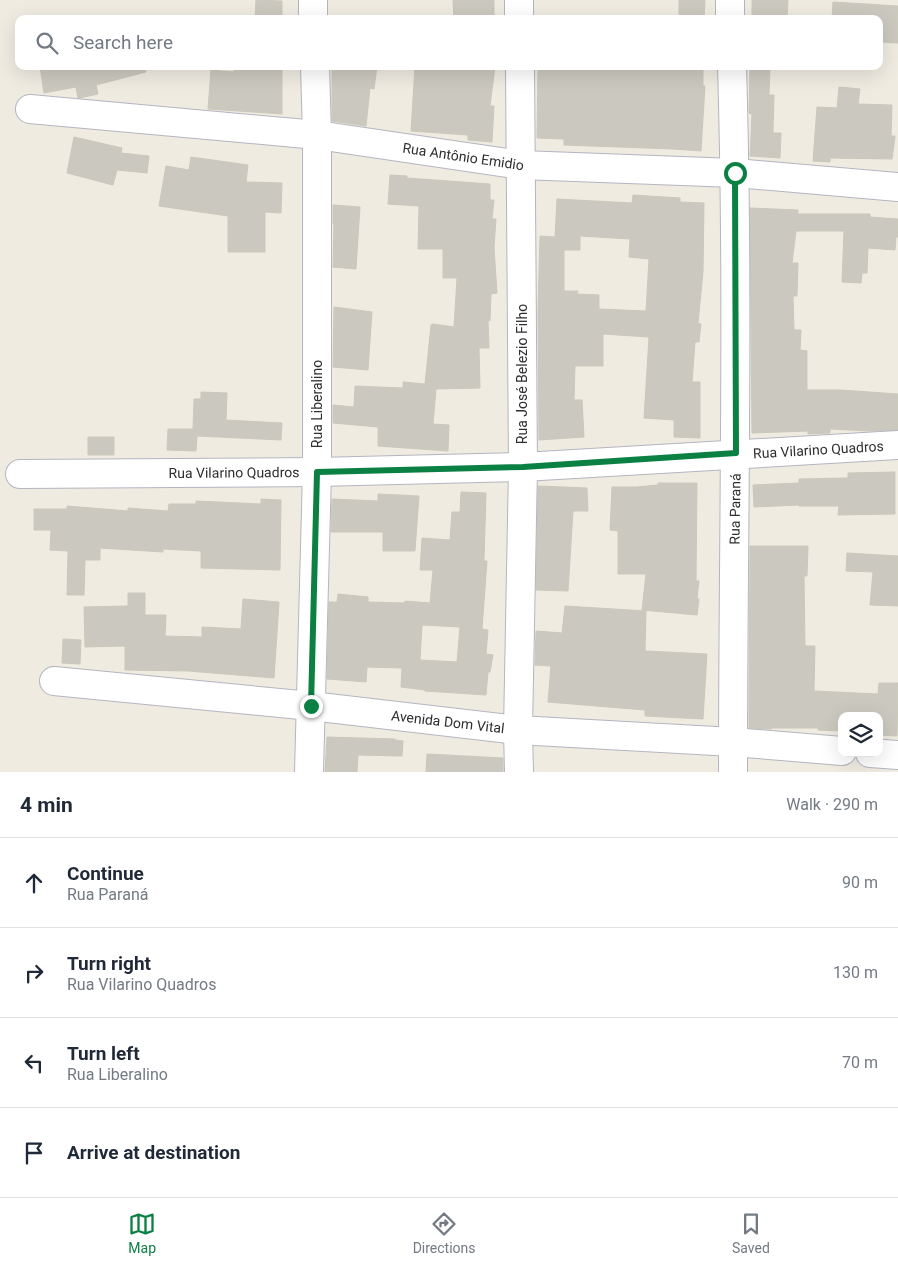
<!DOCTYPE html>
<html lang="en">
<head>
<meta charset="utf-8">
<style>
	:root { --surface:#fff; --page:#f6f6f7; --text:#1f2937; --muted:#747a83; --line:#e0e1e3; --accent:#0b8043 }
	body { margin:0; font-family:Roboto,sans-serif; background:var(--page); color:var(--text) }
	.controls { position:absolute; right:15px; bottom:15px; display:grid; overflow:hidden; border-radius:10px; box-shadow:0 5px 20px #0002 }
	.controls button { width:45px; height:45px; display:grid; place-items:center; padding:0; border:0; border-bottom:1px solid var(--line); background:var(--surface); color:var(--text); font:25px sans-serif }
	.stop { position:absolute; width:15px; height:15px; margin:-11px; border:4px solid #0b8043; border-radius:50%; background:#fff }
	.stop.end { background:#0b8043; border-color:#fff; box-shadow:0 1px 5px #0008 }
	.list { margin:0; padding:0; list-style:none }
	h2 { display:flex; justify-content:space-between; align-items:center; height:65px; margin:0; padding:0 20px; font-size:21px }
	h2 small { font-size:16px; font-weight:400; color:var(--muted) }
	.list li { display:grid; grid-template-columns:32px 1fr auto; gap:15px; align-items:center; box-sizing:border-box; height:90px; padding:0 20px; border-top:1px solid var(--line) }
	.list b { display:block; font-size:19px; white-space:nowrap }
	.list p { margin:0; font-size:16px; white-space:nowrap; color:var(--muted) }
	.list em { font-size:16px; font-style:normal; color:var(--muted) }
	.icon { flex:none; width:28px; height:28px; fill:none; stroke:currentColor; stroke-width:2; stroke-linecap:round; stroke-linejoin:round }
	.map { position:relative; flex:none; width:898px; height:772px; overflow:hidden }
	.search { position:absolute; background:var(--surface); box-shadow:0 5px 20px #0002; left:15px; right:15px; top:15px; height:55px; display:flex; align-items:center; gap:12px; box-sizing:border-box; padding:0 18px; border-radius:10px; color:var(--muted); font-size:19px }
	.sheet { height:425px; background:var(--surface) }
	nav { display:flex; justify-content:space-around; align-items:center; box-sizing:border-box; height:70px; border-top:1px solid var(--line); background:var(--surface); font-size:14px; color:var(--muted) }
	nav a { display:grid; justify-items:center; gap:2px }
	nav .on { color:var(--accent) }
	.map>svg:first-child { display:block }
	.building { fill:#cbc9bf; stroke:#cbc7ba; fill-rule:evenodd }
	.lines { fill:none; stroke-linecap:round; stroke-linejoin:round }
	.minor-casing { stroke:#b4b5c1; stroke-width:30 }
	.minor { stroke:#fff; stroke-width:28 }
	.route { stroke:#0b8043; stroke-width:6 }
	.labels { text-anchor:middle; stroke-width:4; stroke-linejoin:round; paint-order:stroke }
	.street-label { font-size:14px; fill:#2e2e2e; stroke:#fff }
</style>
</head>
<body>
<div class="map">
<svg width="898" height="772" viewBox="0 0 898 772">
	<rect width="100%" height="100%" fill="#efebe1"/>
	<!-- building -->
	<path class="building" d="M256,0l26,1v18h-27z
		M453,0h41v19h-40z
		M679,0h26l-1,19h-25z
		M752,0h36l-1,17h-6v2h-29z
		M833,2l65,4v37l-19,-1v-23h-47z
		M40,66h105l1,6 -50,13 2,9 -18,4h-2l-2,-11 -32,6z
		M266,66h16v48l-74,-5 3,-39 23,2v-4l31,2z
		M332,66h45l-3,23 -4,-1 -4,38 -34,-5z
		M415,66h80l-5,40h4l-2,36 -24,-2v-5l-57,-4z
		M538,66h165v20h2l-4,65 -28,-2 -109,-4v-6l-27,-1z
		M750,66h20l-1,29h5l-1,38h8l-1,25 -30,-2 2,-42 -3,-1z
		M839,87l21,2 -2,15 34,1 -1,31h4l-3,23 -62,-1v4l-17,-1 4,-54 20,1z
		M74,137l48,11 -1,5 28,3 -2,17 -30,-3 -4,15 -46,-12z
		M191,157l57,8 -2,17 36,1 -1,30 -16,-1v40h-37v-36l-69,-10 7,-40 23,4z
		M390,175l17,1v2l83,6v16h4l-2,19h4l-2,28 3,46 -6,1 -1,27 -2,-1 1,28h-10l1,40 -44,1 -3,35 16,1 -1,26 -70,-5v-19l-45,-4v-18l21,2 1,-21 48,2v-6l22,2 6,-59 2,-1 21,3 3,-49h-14v-29h-25l1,-43 -31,-2z
		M633,195l47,3v4l24,1 -1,69 -5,51 3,1 -2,18h-4l-3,40h8v56l-26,-1v-17l-30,-2 5,-81 -46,-3v32h-28l-1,34h8l2,37 -45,3 -1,-129 2,-75 15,1 2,-38 75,4zM580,236l50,3 -1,18 20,2 -3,52 -47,-2v-14l-22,-1 1,-3h-14v-41h16z
		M333,205l27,2 -4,62 -23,-2 1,-43h-1z
		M750,208l48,2v4h72v3l28,2v18h-2l-1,13 -27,-2 -1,25h-5l-1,10 -19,-1 2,-51h-48l-4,32h6l-1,33h-4l1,34h7l-1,20 7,1v39h34l57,4v36l-30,1 -38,-2v4l-22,1v-3l-56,2z
		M334,307l38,5 -4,58 -35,-3z
		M201,392l26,1 -1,27 56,3 -1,17 -84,-4 -1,15 -29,-1 1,-21h25l1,-30h7z
		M88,437h26v18h-26z
		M895,472v42l-57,1 1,-9h-40v-1l-45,2 -1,-22 46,-2v-4l49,-1v-5z
		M658,483h39l-1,98h3l-2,17 2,1 -2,16 -55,-5 4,-36h-28v-43l-8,-1 2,-43h24l22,-2z
		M538,486l49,2 1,23h-15l-5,80 -32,-1z
		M461,492l25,1 -2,68h3l-5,68 6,1 -2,24 7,1 -3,17h-2l-2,23 -61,-4v-1l-24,-3 1,-19 -35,-1 -1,15 -39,-3 2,-77h8l1,-8 30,3v5l36,1 1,-2 25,2 3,-33h-13l2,-32 28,2 2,-28h8zM422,625l38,2 -3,35 -37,-2z
		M378,494l41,2 -4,55h-32v-19h-52l1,-33 46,2z
		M261,499l20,1 -1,70 -79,-2v-17l-38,-2v3l-63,-4v12h-15l-1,35h-17l1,-44 -18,-1 1,-20h-17v-21h33v-3l61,5v-3l40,3 1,-7h27v-3l65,3z
		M750,546h58l-1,30h-3l1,70h10l-1,45 64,3 1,-11h19l-1,53 -18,-1v-19h-37v15l-24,-1v-2h-47v1l-22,-1z
		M847,553l51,3v50l-28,-1 3,-33 -27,-1z
		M128,593h17v22h21l-1,21 37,1v-10l39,2 2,-30 36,3 -5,76 -86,-7 -63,-1v-24l-40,1 -1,-40 44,-1z
		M565,606l81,5 -1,40 62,3 -4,65 -58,-3v-6l-97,-8 3,-36 -16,-1 1,-34 26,2z
		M63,639l18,1 -1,24 -18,-1z
		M327,737l68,2v1l8,1 -1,15 -44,-1 -1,17h-32z
		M427,754l76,4v14h-77z"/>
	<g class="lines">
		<!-- minor casing -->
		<g class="minor-casing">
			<g id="minor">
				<path d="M313,0v19"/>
				<path d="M519,0v19"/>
				<path d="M730,0v19"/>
				<path d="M732,66c7,236 1,471 1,706"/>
				<path id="s1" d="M30,109l287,26 204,30 214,8 163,14"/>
				<path id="s2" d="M20,474l297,-2 206,-5 375,-22"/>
				<path id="s3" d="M54,681l257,25 207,24 215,12 109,9"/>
				<path d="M870,753l28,2"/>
				<path d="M309,772l8,-300v-337l-2,-69"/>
				<path d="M519,772l-1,-42 5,-263 -3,-401"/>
			</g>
		</g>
		<!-- minor -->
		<use href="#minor" class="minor"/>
	</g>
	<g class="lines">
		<!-- route -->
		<path class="route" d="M311,706l6,-234 206,-5 213,-14 -1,-280"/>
	</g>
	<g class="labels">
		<!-- street labels -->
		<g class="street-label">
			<text dy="5" stroke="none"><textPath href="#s1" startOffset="436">Rua Antônio Emidio</textPath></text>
			<text transform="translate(522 374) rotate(-90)" y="5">Rua José Belezio Filho</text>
			<text transform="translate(317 404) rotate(-90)" y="5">Rua Liberalino</text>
			<text dy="5" stroke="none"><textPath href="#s2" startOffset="799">Rua Vilarino Quadros</textPath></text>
			<text dy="5" stroke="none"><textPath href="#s2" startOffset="214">Rua Vilarino Quadros</textPath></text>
			<text transform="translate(735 509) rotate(-89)" y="5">Rua Paraná</text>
			<text dy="5" stroke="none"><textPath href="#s3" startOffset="396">Avenida Dom Vital</textPath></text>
		</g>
	</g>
</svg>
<div class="controls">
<button><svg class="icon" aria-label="layers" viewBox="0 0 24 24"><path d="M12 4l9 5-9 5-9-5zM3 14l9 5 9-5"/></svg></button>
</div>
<div class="stop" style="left:735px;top:173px"></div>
<div class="stop end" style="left:311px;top:706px"></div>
<div class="search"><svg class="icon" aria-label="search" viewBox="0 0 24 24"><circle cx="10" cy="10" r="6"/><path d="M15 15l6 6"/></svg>Search here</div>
</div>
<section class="sheet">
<h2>4 min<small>Walk · 290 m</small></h2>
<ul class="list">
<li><svg class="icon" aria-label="ahead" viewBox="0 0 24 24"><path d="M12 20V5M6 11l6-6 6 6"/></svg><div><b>Continue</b><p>Rua Paraná</p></div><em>90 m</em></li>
<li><svg class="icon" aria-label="right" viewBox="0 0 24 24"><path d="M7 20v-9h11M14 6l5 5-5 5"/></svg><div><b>Turn right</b><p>Rua Vilarino Quadros</p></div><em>130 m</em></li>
<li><svg class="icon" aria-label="left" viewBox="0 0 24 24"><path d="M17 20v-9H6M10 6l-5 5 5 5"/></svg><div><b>Turn left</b><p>Rua Liberalino</p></div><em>70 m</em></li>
<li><svg class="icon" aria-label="arrive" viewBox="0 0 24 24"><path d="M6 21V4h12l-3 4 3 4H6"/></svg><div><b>Arrive at destination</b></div></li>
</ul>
</section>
<nav>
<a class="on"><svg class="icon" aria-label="map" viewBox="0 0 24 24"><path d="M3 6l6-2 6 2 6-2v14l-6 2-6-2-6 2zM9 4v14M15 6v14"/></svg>Map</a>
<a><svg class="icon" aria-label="directions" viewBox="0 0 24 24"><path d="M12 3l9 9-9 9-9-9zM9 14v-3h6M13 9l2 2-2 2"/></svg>Directions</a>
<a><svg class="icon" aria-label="saved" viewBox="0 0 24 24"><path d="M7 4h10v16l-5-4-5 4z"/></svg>Saved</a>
</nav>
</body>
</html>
